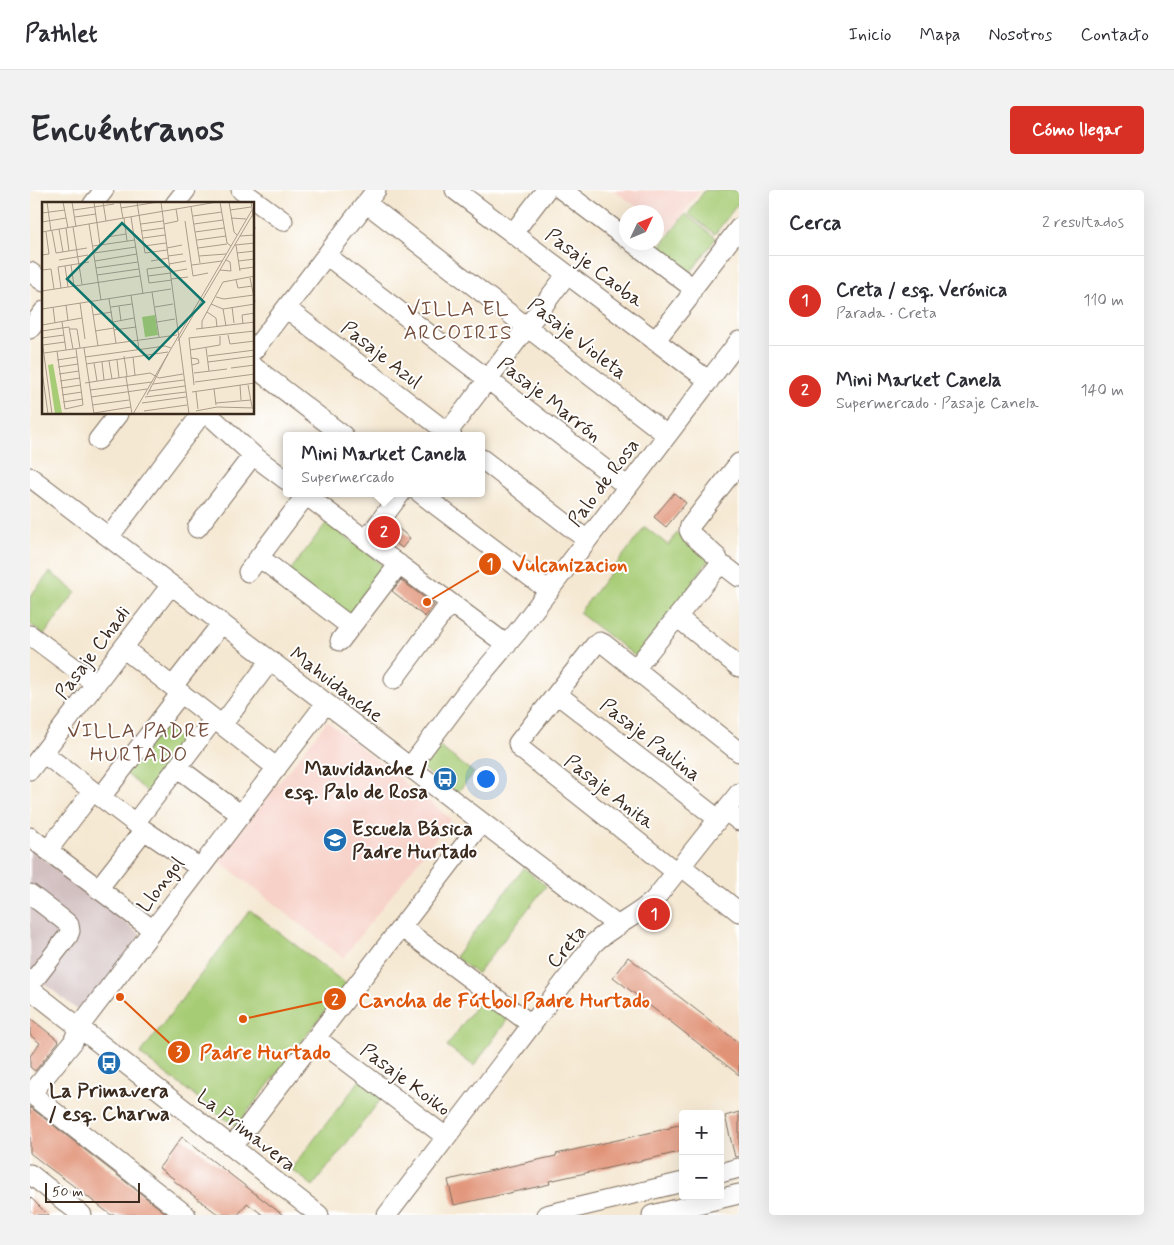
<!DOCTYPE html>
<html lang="es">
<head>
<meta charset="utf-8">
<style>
	:root { --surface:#fff; --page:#f2f2f3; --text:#2b2b33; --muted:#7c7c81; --line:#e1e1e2; --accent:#d93025 }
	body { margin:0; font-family:Mynerve,sans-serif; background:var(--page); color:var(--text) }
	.controls { position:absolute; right:15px; bottom:15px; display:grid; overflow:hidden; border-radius:5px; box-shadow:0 5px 20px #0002 }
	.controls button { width:45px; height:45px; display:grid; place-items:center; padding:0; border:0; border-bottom:1px solid var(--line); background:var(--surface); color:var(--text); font:25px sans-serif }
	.compass { position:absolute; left:589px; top:15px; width:45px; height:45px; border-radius:50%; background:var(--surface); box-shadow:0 5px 20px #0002; rotate:46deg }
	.scale { position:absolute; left:15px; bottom:12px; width:95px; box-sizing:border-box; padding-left:5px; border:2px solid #3b2a1e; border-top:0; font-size:14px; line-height:18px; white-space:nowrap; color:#3b2a1e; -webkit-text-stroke:4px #fff; paint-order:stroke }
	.you { position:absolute; left:455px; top:588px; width:18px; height:18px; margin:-12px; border:4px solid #fff; border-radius:50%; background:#1a73e8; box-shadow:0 0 0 8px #1a73e833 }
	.badge { display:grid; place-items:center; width:32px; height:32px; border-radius:50%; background:var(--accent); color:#fff; font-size:16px; font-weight:700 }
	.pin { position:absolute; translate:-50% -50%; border:2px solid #fff; box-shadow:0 1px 5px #0006 }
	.popup { position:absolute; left:253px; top:242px; width:202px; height:65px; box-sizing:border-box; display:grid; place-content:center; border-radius:5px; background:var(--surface); filter:drop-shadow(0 1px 4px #0005); font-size:16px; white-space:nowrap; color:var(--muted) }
	.popup b { font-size:19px; color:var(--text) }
	.popup::after { content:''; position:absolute; left:50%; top:100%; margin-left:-10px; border:10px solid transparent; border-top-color:var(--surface) }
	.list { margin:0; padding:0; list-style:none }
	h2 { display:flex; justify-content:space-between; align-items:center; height:65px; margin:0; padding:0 20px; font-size:21px }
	h2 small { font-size:16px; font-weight:400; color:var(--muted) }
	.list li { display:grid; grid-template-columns:32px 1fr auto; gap:15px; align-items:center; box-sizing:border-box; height:90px; padding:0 20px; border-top:1px solid var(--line) }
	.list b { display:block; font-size:19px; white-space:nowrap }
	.list p { margin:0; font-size:16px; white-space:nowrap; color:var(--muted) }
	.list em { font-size:16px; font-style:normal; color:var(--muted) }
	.map { position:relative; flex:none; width:709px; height:1025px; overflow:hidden; border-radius:5px }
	header { display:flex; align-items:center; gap:30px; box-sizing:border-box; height:70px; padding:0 25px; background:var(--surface); border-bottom:1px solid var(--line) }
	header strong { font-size:24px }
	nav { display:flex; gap:28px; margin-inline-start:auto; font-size:18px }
	.intro { display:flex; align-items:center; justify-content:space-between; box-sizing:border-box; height:120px; padding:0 30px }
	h1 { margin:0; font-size:35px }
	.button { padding:12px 22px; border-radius:5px; background:var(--accent); color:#fff; font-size:18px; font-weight:700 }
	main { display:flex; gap:30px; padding:0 30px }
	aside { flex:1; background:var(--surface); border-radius:5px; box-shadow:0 5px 20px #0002 }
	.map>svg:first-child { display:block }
	.built { fill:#f7d1c8 }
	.industrial { fill:#d2bfc0 }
	.green { fill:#a7cc76; stroke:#717b4a }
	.building { fill:#e19377 }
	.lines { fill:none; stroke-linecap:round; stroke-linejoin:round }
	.minor-casing { stroke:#7c6c5d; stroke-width:21 }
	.minor { stroke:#fff; stroke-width:19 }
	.labels { text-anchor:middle; stroke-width:4; stroke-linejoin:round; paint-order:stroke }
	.street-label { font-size:20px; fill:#3b2a1e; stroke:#fff }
	.poi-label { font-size:20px; font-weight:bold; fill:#3b2a1e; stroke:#fff; text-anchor:end }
	.neighbourhood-label { font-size:21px; letter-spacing:1px; fill:#754f3d; stroke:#fff }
	.inset-road { fill:none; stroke:#ab9c8a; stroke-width:1 }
	.view { fill:#0f766e; fill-opacity:0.15; stroke:#0f766e; stroke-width:2.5 }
	.inset-edge { fill:none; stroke:#3b2a1e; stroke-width:2.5 }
	.leader { fill:none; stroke:#df570d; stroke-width:2 }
	.callout-dot { fill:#df570d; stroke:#fff; stroke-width:2 }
	.mark-label { font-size:15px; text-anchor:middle; font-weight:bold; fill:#fff }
	.callout-label { font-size:21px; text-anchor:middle; font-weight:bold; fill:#df570d; stroke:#fff; stroke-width:4; stroke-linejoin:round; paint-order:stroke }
</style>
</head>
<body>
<header>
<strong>Pathlet</strong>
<nav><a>Inicio</a><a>Mapa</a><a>Nosotros</a><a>Contacto</a></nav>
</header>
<div class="intro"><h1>Encuéntranos</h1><a class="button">Cómo llegar</a></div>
<main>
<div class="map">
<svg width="709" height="1025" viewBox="0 0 709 1025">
	<rect width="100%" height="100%" fill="#fff"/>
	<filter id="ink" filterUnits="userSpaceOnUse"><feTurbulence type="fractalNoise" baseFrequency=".02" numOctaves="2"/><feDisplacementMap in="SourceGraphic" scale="10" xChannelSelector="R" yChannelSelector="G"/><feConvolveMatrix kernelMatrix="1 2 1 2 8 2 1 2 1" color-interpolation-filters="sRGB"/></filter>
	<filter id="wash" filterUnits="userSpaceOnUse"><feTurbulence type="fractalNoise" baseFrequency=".0096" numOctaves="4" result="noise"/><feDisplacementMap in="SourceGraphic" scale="20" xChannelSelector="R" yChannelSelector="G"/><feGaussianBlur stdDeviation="1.12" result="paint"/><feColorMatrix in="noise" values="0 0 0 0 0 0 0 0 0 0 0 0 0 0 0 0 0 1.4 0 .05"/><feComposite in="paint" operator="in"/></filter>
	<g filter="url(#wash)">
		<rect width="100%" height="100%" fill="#f5e8d2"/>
		<!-- built -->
		<path class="built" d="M583,0h87l-30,42 -13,-10 -1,-10h-12z
			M297,531l124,98 -108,139 -125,-98z"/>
		<!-- industrial -->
		<path class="industrial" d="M0,658l110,86 -56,81 -54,-43z"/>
		<!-- green -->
		<path class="green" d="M675,0h34v12l-24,32 -27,-20z
			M655,24l31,24 -28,38 -32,-24z
			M297,332l61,47 -38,52 -61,-49z
			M615,337l23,18 9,-12 33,26 -18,23 2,2 -59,72 -56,-43z
			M20,382l26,20 -32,43 -14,-11v-28z
			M132,534l28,23 -39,48 -28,-24z
			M406,554l38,29 -18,21 -37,-28z
			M494,678l22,18 -69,88 -22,-17z
			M220,720l96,74 -110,143 -96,-73z
			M453,806l27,20 -36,50 -27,-20z
			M330,890l22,18 -69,88 -22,-17z"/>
		<g id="blocks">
			<!-- building -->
			<path class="building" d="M644,303l12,10 -20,24 -12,-10z
				M362,333l18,15 -8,10 -18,-14z
				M371,390l33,25 -9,12 -33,-26z
				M598,767l111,86v32l-126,-98z
				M0,828l29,23 -24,30 -5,-4v-11l10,-13 -10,-8z
				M0,917l138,108h-57l-40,-31 -27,-20 -14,-11z
				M709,922v44l-4,1 -10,-41z
				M653,934v27l-25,6 -109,24 1,3 -96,21 -6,-25 108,-24v-2l114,-26v-1z
				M152,947l36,28 65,50h-20l-16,-12 -9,12h-19l-46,-35 1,-1 -15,-11z
				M0,1007l18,18h-18z"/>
		</g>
	</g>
	<g filter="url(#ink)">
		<use href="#blocks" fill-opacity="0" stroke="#7c6c5d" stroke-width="1"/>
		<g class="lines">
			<!-- minor casing -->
			<g class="minor-casing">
				<path id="minor" d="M211,0l42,31
					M425,0l254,191
					M532,0l64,48
					M336,13l301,232
					M63,14l11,-14
					M145,14l11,-14
					M483,43l33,-43
					M602,52l61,46
					M296,65l302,232
					M0,82l14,10
					M256,118l166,128
					M0,139l14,-18
					M625,151l33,-42 5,-11 46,-60
					M224,160l122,-160
					M224,177l90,69
					M178,224l45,41 33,25
					M415,246l122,-162
					M68,250l20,-26
					M452,269l105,81
					M709,273l-49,63 -1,4 2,4 26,23 4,9 5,1 13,10
					M0,287l588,449
					M273,303l204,152
					M390,303l129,98
					M167,338l56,-73
					M79,347l88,-117 8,-6
					M336,350l35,-47
					M229,367l92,70
					M218,382l58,-77
					M647,427l62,50
					M0,445l66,49
					M310,451l59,-77
					M93,458l154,120
					M605,479l80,-99 6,-4
					M364,489l56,-76
					M143,496l49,-63
					M527,504l161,125
					M192,535l48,-64
					M13,563l101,77 56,38
					M147,577l64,48
					M380,577l54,-72 54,-64 221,-290
					M0,580l141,-185
					M71,607l80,-104
					M695,620l14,11
					M105,633l79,-104
					M0,647l123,93
					M18,660l45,-59
					M651,676l58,46
					M646,682l-155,-123 -2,-2 -1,-4 77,-98 5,-3 4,2 135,108
					M68,699l46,-59
					M0,704l36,28 3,3 1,6 -2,5 -38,49
					M371,737l131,98
					M0,799l289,226
					M286,848l130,99
					M0,903l156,122
					M1,904l42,-52 6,-15 247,-324
					M202,957l250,-325
					M690,983l19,-5
					M0,984l52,41
					M357,1025l207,-272c18,-17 42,-26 60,-43l85,-107
					M516,1025l137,-33
					M622,1025l87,-21"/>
			</g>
			<!-- minor -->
			<use href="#minor" class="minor"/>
		</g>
	</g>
	<!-- icons -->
	<defs>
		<g id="bus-disc" transform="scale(1.25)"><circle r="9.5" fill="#1f6fb2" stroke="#fff"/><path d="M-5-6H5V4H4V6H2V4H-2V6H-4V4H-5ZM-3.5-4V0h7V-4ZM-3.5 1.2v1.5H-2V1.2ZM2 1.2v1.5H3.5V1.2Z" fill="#fff"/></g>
		<g id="school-disc" transform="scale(1.25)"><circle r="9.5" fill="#1f6fb2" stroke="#fff"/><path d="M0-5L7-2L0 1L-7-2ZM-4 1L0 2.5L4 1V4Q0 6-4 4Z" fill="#fff"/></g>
	</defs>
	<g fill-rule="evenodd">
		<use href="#bus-disc" x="415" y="589"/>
		<use href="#school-disc" x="305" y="650"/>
		<use href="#bus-disc" x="79" y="873"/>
	</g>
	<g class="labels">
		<!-- street labels -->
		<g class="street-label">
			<text transform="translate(565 77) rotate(37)" y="7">Pasaje Caoba</text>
			<text transform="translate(548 148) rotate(38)" y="7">Pasaje Violeta</text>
			<text transform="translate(352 164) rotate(38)" y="7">Pasaje Azul</text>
			<text transform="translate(520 209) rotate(38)" y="7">Pasaje Marrón</text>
			<text transform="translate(573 292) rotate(-53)" y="7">Palo de Rosa</text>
			<text transform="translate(62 462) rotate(-53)" y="7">Pasaje Chadi</text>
			<text transform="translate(307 494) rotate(37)" y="7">Mahuidanche</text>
			<text transform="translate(621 549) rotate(38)" y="7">Pasaje Paulina</text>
			<text transform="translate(580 601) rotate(38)" y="7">Pasaje Anita</text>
			<text transform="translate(130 694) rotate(-53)" y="7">Llongol</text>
			<text transform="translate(536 756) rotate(-50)" y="7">Creta</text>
			<text transform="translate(376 889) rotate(37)" y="7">Pasaje Koiko</text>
			<text transform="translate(217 940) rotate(38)" y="7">La Primavera</text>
		</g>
		<!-- poi labels -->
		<g class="poi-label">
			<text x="398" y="585">Mauvidanche /<tspan x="398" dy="23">esq. Palo de Rosa</tspan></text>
			<text x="322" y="645" text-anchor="start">Escuela Básica<tspan x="322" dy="23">Padre Hurtado</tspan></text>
			<text x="79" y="907" text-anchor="middle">La Primavera<tspan x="79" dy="23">/ esq. Charwa</tspan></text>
		</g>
		<!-- neighbourhood labels -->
		<g class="neighbourhood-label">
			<text x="428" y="125">VILLA EL<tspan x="428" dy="24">ARCOIRIS</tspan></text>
			<text x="109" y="547">VILLA PADRE<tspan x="109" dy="24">HURTADO</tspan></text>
		</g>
	</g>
	<!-- overview -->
	<g transform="translate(12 12)">
		<rect width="212" height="212" fill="#f5e8d2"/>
		<path d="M113,113l3,20 -13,2 -3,-20zM11,162l9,49 -7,1 -7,-49z" fill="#a7cc76"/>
		<path class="inset-road" d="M5,0l4,29M21,0l5,26M30,0l4,25M52,0l6,43M61,0l3,19M78,0l3,16M95,0l8,51 22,-3M119,0l28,212M178,0l7,41 4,3M187,0l5,30 3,3M209,0l4,27M149,5l9,56M79,6l37,-6M32,8l40,-6M188,8l21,-3M0,11l23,-3M151,14l29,-4M33,15l21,-3M89,15l12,77M82,16l3,23M189,16l15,1M143,19l8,55 15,-3M0,20l24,-4M47,22l12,76M99,22l22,-3M122,22l14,-3 -2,-12M152,22l29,-4M31,25l9,57M24,26l3,23M17,27l4,23M10,29l4,22 31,-5M100,29l22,-3M0,30l175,-30M153,30l29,-4M198,34l15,-1M65,35l19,-3M101,36l22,-3M155,38l29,-4M193,43l20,-2M194,43l4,26M51,44l42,-6M102,44l22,-3M125,46l15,-3M156,46l29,-4M52,51l42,-6M195,51l18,-2M0,53l7,-1 -3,-22M126,54l15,-2M157,54l27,-2M17,58l29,-5M53,59l42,-7M109,59l18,-3M196,59l17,-2M127,62l17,-3M29,63l3,21M150,63l30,-4M23,64l3,21M128,64l-23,3 2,14 23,-3M54,66l42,-6M197,67l16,-2M0,68l9,-1 3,20M178,68l11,1 -1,-9 -4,-2M128,70l17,-3M55,73l42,-6M106,74l23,-3M208,76l5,24M129,77l17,-2M194,78l2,8 14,-2M19,86l-3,-21 31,-5M0,89l98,-15M110,90l7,45M89,93l8,54M174,95l8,2 30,-4M67,97l7,44M49,99l7,45M38,101l5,36M169,102l12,5 32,-5M24,103l2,16M77,104l2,15M11,105l2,16M69,105l21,-3M113,105l18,-3M190,105l2,16M0,107l129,-20M181,107l3,17M165,110l9,6 1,9M51,113l19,-3M20,120l4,28M71,120l21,-4M115,120l18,-3M201,122l-1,-9 13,-2M0,123l40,-7M28,127h7l3,19M154,127l59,-7M160,127v-8l21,-39 32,-6M72,128l22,-3M0,129l27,-4 4,22M53,129l19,-3M186,133l2,9 25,-3M0,136l22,-3M0,138l10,74M136,139l75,-127M1,143l22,-3M42,146l10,66M164,146l3,23M148,148l30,-5v-9M15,149l8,58 18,-4 -7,-56M2,151l133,-18M82,154l3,20M166,154l47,-6M43,155l80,-11 6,2M91,155l2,18M149,156l7,1 1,4 -7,2M15,158l20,-3M75,158l2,18M67,159l3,18M60,160l2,18M166,160l47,-6M52,161l3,18M44,162l82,-12M16,165l20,-3M189,166l24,-3M0,169l6,43M152,171l33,-4M17,172l20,-3M84,175l6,37M18,179l20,-3M153,180l60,-8M43,181l65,-10 9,5 24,-4M111,182l31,-4M152,183l-5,-47 66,-7M198,183l1,15M206,183l4,22M19,186l20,-3M172,187l2,16M48,188l62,-8M107,189l36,-5M150,190l63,-9M154,190l2,17M20,193l20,-3M105,193l21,-41M49,195l56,-8M103,195l41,-5M21,200l20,-3M100,201l44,-6M174,201l35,-3M50,203l37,-5M102,209l43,-6M154,209l21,-4 38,1M52,211l37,-6M91,212l119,-204"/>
		<path class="view" d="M80,21l82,79 -55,57 -82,-80z"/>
		<rect width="212" height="212" class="inset-edge"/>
	</g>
	<!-- callouts -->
	<path class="leader" d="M397 412L460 374M213 829L305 809M90 807L149 862"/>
	<g class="callout-dot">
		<circle cx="397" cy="412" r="5"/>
		<circle cx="213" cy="829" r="5"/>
		<circle cx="90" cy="807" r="5"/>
		<circle cx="460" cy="374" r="12"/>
		<circle cx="305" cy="809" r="12"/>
		<circle cx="149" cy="862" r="12"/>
	</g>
	<g class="mark-label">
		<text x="460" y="379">1</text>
		<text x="305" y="815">2</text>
		<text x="149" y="867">3</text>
	</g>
	<g class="callout-label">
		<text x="540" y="381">Vulcanizacion</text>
		<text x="474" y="817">Cancha de Fútbol Padre Hurtado</text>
		<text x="235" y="869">Padre Hurtado</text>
	</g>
</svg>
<div class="controls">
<button>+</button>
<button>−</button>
</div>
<svg class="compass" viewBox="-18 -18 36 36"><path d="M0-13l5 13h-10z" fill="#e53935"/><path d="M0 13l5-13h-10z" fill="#7c7c81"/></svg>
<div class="scale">50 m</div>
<div class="you"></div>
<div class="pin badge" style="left:624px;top:724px">1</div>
<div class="pin badge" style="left:354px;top:342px">2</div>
<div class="popup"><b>Mini Market Canela</b>Supermercado</div>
</div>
<aside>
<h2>Cerca<small>2 resultados</small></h2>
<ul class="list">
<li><span class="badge">1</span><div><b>Creta / esq. Verónica</b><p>Parada · Creta</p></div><em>110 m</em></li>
<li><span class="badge">2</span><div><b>Mini Market Canela</b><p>Supermercado · Pasaje Canela</p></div><em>140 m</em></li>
</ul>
</aside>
</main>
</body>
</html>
